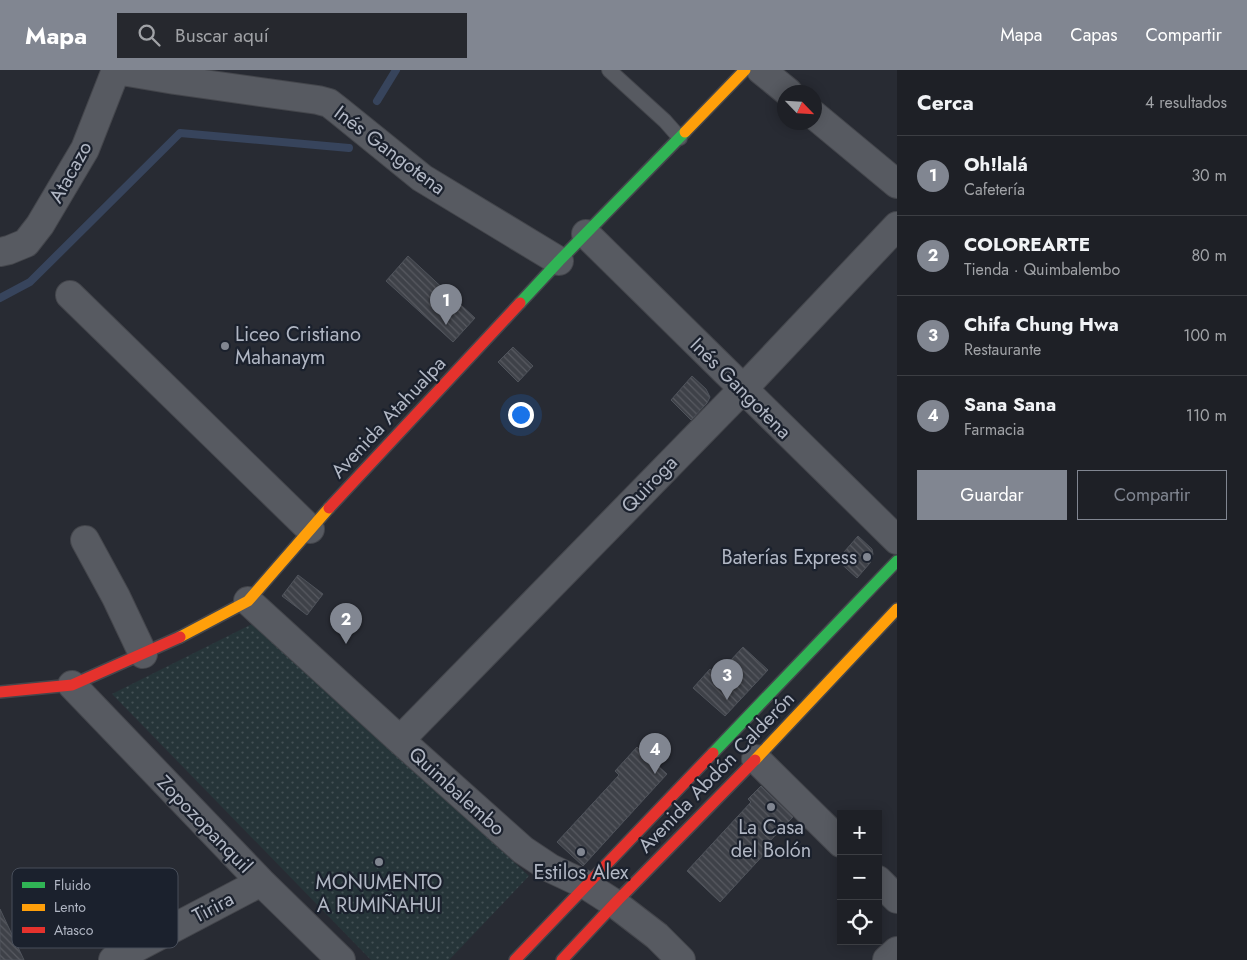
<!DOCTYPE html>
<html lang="es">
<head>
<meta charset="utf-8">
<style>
	:root { --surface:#1e2026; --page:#26282e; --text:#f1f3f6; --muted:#a1a3a7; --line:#3c3e43; --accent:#818691 }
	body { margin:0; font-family:Jost,sans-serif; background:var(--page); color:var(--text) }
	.controls { position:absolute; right:15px; bottom:15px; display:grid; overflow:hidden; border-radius:0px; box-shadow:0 2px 12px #0003 }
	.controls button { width:45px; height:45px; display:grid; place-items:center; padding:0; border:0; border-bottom:1px solid var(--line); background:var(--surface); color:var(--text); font:25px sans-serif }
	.compass { position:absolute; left:777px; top:15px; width:45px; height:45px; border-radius:50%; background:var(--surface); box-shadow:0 2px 12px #0003; rotate:115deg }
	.you { position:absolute; left:520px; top:344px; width:18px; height:18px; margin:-12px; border:4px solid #fff; border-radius:50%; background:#1a73e8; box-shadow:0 0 0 8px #1a73e833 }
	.badge { display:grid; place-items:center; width:32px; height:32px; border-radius:50%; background:var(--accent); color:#fff; font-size:16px; font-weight:700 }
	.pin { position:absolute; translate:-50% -41px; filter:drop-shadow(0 1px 2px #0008) }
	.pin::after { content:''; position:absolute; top:26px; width:18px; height:15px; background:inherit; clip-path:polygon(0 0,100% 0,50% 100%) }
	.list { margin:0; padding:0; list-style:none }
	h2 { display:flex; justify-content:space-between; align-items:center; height:65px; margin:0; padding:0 20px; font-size:21px }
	h2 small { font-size:16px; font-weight:400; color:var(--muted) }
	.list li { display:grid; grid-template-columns:32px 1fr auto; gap:15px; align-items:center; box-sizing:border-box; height:80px; padding:0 20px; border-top:1px solid var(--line) }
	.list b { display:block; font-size:19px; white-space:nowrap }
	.list p { margin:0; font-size:16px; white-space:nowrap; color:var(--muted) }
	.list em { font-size:16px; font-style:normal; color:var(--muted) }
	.actions { display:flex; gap:10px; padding:15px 20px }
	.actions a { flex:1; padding:11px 0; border:1px solid var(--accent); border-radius:0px; text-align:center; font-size:18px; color:var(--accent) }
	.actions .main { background:var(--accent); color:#fff }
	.icon { flex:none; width:28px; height:28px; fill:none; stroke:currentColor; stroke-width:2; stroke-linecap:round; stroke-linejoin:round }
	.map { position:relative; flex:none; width:897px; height:890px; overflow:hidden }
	header { display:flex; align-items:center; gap:30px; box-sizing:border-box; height:70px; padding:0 25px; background:var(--accent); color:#fff }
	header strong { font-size:24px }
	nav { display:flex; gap:28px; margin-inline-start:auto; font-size:18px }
	.search { width:350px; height:45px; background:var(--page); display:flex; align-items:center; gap:12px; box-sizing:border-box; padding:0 18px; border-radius:0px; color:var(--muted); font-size:19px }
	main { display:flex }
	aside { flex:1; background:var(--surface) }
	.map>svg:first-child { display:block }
	.park { fill:url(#park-dots) }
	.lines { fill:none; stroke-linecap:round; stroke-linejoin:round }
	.stream { stroke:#37445c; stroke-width:8 }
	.building { fill:url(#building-back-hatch); stroke:#4f535b }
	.lane-casing { stroke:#44464c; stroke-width:16 }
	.street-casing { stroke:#44464c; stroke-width:30 }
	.fast-casing { stroke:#44464c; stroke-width:14 }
	.slow-casing { stroke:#44464c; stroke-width:14 }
	.jam-casing { stroke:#44464c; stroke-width:14 }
	.lane { stroke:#575a61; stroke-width:14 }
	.street { stroke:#575a61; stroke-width:28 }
	.fast { stroke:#30b455; stroke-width:11 }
	.slow { stroke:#ff9f0a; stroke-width:11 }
	.jam { stroke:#e5322d; stroke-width:11 }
	.poi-dot { fill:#818691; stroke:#1b212d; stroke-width:2 }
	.labels { text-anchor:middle; stroke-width:4.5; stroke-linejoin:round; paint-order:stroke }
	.street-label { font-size:20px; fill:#b1b7c4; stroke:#1b212d }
	.poi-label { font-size:20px; fill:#b1b7c4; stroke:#1b212d }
	.key { fill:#1b212d; stroke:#484e5a; stroke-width:1 }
	.key-label { font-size:14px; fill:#b1b7c4 }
</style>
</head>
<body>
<header>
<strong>Mapa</strong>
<div class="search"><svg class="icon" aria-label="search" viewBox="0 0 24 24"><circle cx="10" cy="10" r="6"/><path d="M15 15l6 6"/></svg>Buscar aquí</div>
<nav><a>Mapa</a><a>Capas</a><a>Compartir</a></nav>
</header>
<main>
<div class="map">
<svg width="897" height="890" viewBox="0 0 897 890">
	<defs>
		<pattern id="park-dots" width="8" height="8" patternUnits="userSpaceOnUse" patternTransform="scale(1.25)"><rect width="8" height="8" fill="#263539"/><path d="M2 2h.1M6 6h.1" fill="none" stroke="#435054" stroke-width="1.8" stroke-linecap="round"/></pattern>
		<pattern id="building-back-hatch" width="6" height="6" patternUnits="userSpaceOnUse" patternTransform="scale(1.25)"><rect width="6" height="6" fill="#3e4148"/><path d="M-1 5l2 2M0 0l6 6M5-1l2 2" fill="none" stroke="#585a61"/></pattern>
	</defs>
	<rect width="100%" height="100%" fill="#282b33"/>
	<!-- park -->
	<path class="park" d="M256,552l273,254 -80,84h-78l-259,-266z"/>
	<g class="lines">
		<!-- stream -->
		<path class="stream" d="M377,31l19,-31
			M0,228l30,-16 150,-149 169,15"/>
	</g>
	<!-- building -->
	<path class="building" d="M408,186l67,62 -22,24 -67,-61z
		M513,277l20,19 -15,16 -20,-20z
		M692,306l14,13 4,8 -3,6 -16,17 -20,-20z
		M858,466l14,13 1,5 -3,9 -13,15 -20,-18z
		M298,505l25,19 -16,21 -25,-19z
		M743,577l25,23 -43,46 -32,-28 17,-19 7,6z
		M637,677l30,27 -84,92 -26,-24 62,-67 -4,-4z
		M761,716l32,31 -28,29 3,4 -48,52 -33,-31 64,-69 -3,-3z
		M0,839l24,51h-24z"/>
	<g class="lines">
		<!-- lane casing -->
		<g class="lane-casing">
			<path id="lane" d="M609,0l56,51 15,17"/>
		</g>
		<!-- street casing -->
		<g class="street-casing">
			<path id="street" d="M116,0l59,10 143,20 11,3 9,7 84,68 137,83
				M761,0l27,22
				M814,45l83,69
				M586,164l311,306
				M0,182l9,-2 17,-7 14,-18 45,-76 31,-79
				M70,225l240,234
				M85,470l31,57 27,57
				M248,531l152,139 123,110 27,18 36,17 28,18 43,33 24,24
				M72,615l189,197 80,78
				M400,670l343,-351 154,-163
				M756,689l85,84
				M878,810l19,19
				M113,890l148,-78
				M887,890l10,-9"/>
		</g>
		<!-- fast casing -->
		<g class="fast-casing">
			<path id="fast" d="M520,233l39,-42 126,-129
				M713,683l184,-192"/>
		</g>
		<!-- slow casing -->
		<g class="slow-casing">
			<path id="slow" d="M685,62l60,-62
				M180,567l68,-36 81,-93
				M755,690l142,-151"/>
		</g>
		<!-- jam casing -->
		<g class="jam-casing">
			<path id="jam" d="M329,438l191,-205
				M0,622l72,-7 108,-48
				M515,890l198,-207
				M562,890l56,-60 137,-140"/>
		</g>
		<!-- lane -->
		<use href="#lane" class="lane"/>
		<!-- street -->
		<use href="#street" class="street"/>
		<!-- fast -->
		<use href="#fast" class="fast"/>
		<!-- slow -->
		<use href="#slow" class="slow"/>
		<!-- jam -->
		<use href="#jam" class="jam"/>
	</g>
	<!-- markers -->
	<g class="poi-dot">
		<circle cx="225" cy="276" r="5"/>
		<circle cx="867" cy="487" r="5"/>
		<circle cx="771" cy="737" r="5"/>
		<circle cx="581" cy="782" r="5"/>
		<circle cx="379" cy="792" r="5"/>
	</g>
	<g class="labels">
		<!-- street labels -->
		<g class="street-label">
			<text transform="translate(390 80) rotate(37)" y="7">Inés Gangotena</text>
			<text transform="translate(70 102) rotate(-61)" y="7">Atacazo</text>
			<text transform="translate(741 318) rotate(45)" y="7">Inés Gangotena</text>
			<text transform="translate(388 347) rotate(-47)" y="7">Avenida Atahualpa</text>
			<text transform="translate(649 414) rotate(-46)" y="7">Quiroga</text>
			<text transform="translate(716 702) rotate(-46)" y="7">Avenida Abdón Calderón</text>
			<text transform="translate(457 721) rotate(42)" y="7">Quimbalembo</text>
			<text transform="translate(205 754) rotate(46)" y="7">Zopozopanquil</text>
			<text transform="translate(213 837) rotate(-28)" y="7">Tirira</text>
		</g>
		<!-- poi labels -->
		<g class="poi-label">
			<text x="235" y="271" text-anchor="start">Liceo Cristiano<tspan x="235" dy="23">Mahanaym</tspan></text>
			<text x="857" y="494" text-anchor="end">Baterías Express</text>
			<text x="771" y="764">La Casa<tspan x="771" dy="23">del Bolón</tspan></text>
			<text x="581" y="809">Estilos Alex</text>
			<text x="379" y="819">MONUMENTO<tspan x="379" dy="23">A RUMIÑAHUI</tspan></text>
		</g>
	</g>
	<!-- legend -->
	<rect x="12" y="798" width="166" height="80" rx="8" class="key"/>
	<rect x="22" y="812" width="23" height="6" fill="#30b455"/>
	<rect x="22" y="834" width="23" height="7" fill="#ff9f0a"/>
	<rect x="22" y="857" width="23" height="6" fill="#e5322d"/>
	<g class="key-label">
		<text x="54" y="820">Fluido</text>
		<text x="54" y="842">Lento</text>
		<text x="54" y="865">Atasco</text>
	</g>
</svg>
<div class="controls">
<button>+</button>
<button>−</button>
<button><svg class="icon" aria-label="locate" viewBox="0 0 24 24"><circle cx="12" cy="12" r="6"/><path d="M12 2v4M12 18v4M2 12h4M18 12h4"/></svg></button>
</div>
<svg class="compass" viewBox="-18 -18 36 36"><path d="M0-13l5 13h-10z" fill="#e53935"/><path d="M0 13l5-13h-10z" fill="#a1a3a7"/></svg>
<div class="you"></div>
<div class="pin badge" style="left:446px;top:255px">1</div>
<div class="pin badge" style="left:346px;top:574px">2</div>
<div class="pin badge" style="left:727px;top:630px">3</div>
<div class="pin badge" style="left:655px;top:704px">4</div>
</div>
<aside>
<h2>Cerca<small>4 resultados</small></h2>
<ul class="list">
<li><span class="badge">1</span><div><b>Oh!lalá</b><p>Cafetería</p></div><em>30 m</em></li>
<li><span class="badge">2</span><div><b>COLOREARTE</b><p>Tienda · Quimbalembo</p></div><em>80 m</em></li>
<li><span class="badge">3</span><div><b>Chifa Chung Hwa</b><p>Restaurante</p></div><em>100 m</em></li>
<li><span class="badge">4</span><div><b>Sana Sana</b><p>Farmacia</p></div><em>110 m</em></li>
</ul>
<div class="actions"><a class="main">Guardar</a><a>Compartir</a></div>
</aside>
</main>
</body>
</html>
